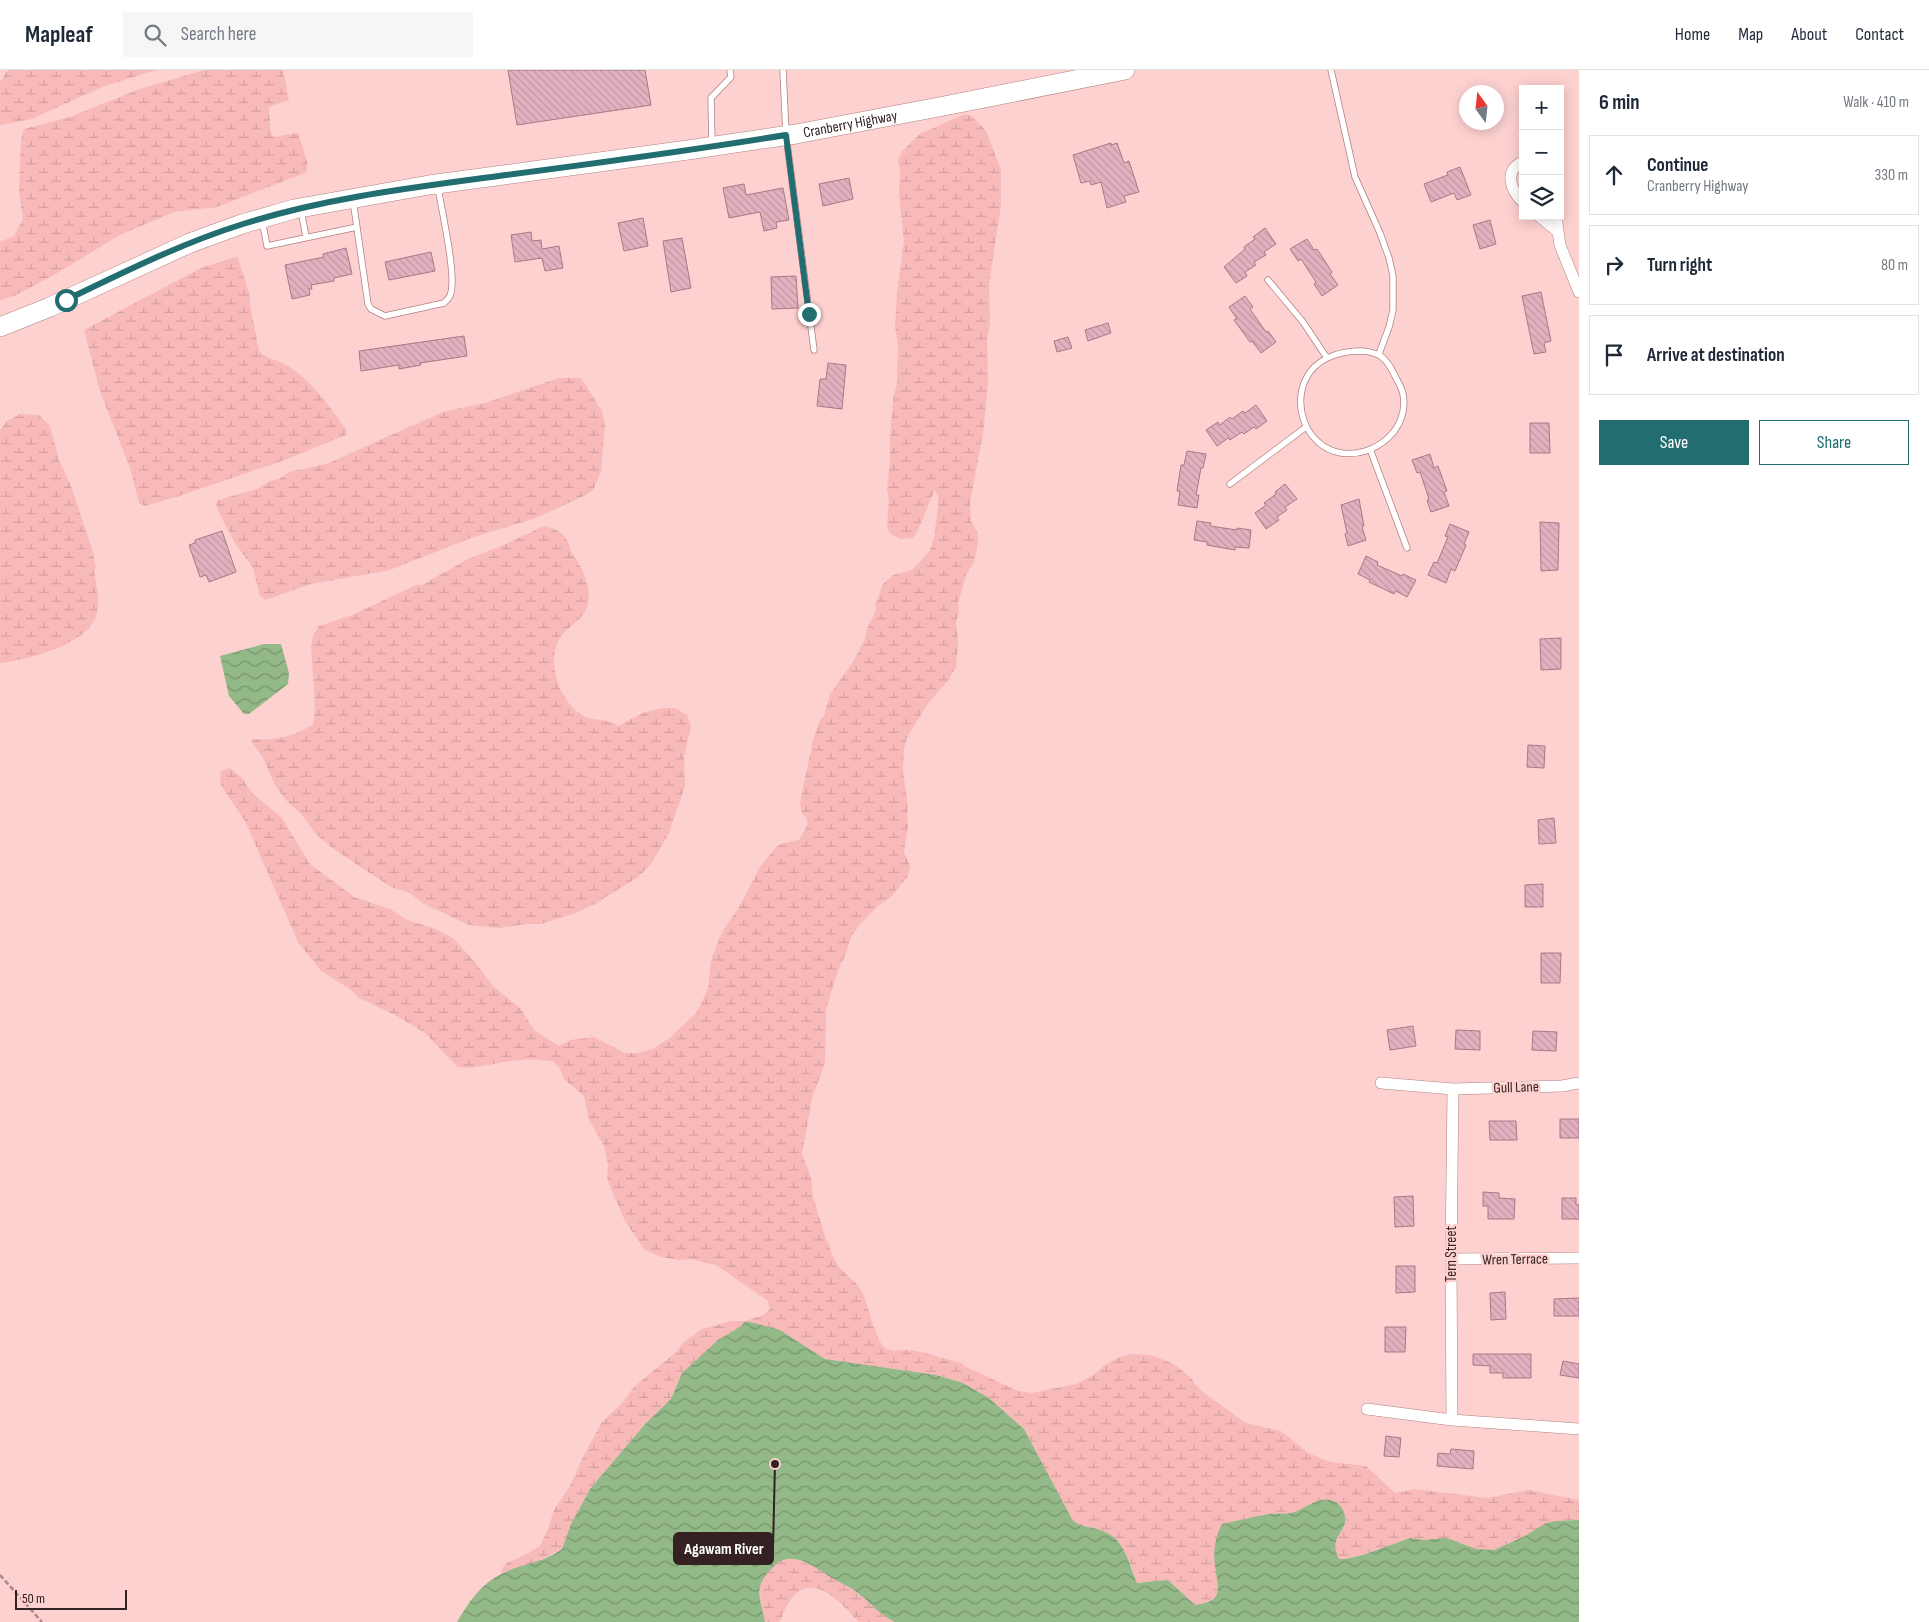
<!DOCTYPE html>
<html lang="en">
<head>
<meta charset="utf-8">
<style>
	:root { --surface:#fff; --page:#f6f6f7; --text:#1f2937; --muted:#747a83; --line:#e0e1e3; --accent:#216d70 }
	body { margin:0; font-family:"Sofia Sans Condensed",sans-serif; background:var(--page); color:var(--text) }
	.controls { position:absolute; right:15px; top:15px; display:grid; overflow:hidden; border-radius:0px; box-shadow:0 2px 12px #0003 }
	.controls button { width:45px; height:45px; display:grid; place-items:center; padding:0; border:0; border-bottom:1px solid var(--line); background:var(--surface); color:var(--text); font:25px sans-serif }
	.compass { position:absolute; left:1459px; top:15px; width:45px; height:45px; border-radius:50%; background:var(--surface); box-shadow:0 2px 12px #0003; rotate:345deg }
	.scale { position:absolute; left:15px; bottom:12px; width:112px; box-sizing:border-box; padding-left:5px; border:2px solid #352121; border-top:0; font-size:14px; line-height:18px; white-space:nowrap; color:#352121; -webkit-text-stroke:4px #fdd1d0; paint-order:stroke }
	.stop { position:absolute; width:15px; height:15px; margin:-11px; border:4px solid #216d70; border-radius:50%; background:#fff }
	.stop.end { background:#216d70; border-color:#fff; box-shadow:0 1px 5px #0008 }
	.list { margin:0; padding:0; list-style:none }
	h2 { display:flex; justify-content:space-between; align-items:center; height:65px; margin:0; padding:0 20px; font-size:21px }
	h2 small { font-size:16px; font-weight:400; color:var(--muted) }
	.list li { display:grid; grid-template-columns:32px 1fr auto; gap:15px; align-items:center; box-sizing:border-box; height:80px; margin:0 10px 10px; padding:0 10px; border:1px solid var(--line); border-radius:0px }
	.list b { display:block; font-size:19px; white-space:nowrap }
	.list p { margin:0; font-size:16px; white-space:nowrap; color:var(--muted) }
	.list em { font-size:16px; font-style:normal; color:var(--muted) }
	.actions { display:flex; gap:10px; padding:15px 20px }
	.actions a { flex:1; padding:11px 0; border:1px solid var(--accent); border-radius:0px; text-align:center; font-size:18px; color:var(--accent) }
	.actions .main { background:var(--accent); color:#fff }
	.icon { flex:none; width:28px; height:28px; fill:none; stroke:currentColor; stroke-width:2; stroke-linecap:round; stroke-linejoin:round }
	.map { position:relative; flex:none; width:1579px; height:1552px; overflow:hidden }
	header { display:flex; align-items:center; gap:30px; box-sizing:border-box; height:70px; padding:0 25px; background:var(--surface); border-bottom:1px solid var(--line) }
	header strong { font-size:24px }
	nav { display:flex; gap:28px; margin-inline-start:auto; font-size:18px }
	.search { width:350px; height:45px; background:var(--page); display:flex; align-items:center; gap:12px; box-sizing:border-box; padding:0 18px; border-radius:0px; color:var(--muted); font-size:19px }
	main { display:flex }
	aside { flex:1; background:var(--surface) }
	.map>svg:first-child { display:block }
	.wetland { fill:url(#wetland-marsh) }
	.water { fill:url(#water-waves) }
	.building { fill:url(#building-back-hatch); stroke:#a87987 }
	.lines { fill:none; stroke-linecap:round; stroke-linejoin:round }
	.service-casing { stroke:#b28080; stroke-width:7 }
	.minor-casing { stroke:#b28080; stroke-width:12 }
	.primary-casing { stroke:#b28080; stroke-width:20 }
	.path { stroke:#ab8988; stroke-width:2.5; stroke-dasharray:5 2.5; stroke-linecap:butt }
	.service { stroke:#fff; stroke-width:5.5 }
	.minor { stroke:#fff; stroke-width:11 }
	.primary { stroke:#fff; stroke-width:19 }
	.route { stroke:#216d70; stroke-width:6 }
	.labels { text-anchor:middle; stroke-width:5; stroke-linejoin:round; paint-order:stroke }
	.street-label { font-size:15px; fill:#352121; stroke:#fdd1d0 }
	.leader { fill:none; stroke:#352121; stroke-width:2 }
	.callout-dot { fill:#352121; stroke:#fdd1d0; stroke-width:2 }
	.callout { fill:#352121; stroke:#352121; stroke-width:2 }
	.callout-label { font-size:16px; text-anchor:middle; font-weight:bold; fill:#fff }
</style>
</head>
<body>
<header>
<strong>Mapleaf</strong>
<div class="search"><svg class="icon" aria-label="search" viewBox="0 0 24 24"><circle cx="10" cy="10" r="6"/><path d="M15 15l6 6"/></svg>Search here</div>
<nav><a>Home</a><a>Map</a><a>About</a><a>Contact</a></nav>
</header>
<main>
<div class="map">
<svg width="1579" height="1552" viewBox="0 0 1579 1552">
	<defs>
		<pattern id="wetland-marsh" width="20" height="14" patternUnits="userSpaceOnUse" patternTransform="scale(1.25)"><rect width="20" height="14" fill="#f8b9b9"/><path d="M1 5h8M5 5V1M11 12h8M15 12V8" fill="none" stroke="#d59f9f"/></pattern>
		<pattern id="water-waves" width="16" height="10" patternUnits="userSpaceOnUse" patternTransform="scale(1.25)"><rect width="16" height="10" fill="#92b987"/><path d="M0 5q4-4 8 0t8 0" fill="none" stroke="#78966e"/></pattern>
		<pattern id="building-back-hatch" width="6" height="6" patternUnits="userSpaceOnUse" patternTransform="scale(1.25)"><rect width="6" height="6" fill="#e3b0bf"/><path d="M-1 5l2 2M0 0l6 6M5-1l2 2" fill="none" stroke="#c397a4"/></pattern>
	</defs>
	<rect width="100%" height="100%" fill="#fdd1d0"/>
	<!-- wetland -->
	<path class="wetland" d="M8,0h148l-54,17 -70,32 -32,6v-43z
		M204,0h79l6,30 -20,7 1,22 3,8 25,-4 9,28v11l-90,35 -43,5 -54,23 -66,40 -40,21 -14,4v-58l14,-6 9,-17 -4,-28 2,-52 3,-10 46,-12 67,-27z
		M965,44l7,2 14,15 15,39v35l-12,79 1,40 -3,16 1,41 -4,46 -14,76 1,18 6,10 1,8 -1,9 -3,14 -7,11 -9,30 1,9 -3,10 2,20 -2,25 -9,15 -18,20 -22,35 -3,12 -1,22 5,35 -1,9 1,12 -4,25 6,14 -2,10 -17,21 -12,8 -18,18 -9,12 -8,23 -6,13 -12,38 -1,55 -13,34 -10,56 9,24 2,19 13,43 2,2c3,10 6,19 13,27 7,8 16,13 21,23 7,13 13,51 25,57 6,3 13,1 19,1 20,1 37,9 56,13l2,3 54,25 13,2 45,-9 16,-8 14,-12 14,-7 11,-3 20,1 23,9 18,15 3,5 9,9 42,30 35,8 27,22 22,9 36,4 29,27 20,-4 72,9 42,-8 50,10v20l-24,1 -9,2 -23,14 -29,13 -17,-1 -31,-11 -22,2 -14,-2 -47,17 -18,4h-7c-11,-23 10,-26 7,-43 -2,-8 -7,-15 -15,-16 -13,-3 -24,8 -36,12 -9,3 -17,1 -26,2 -16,3 -31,7 -46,10 -2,13 -7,27 -7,40 0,6 2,11 3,16 3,18 -9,23 -23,25l-27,-25 -31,3c-7,-19 -12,-44 -34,-52 -13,-5 -17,-2 -30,-10l-49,-92 -35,-31 -26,-15 -27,-8 -111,-16 -45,-29 -40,-3 -22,13 -36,33 -11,26 -25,24 -56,66 -19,35 -9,25 -31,15 -30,9 1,-5 6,-6 15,-6 17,-10 8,-17 6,-19 16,-24 14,-31 18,-33 21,-20 11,-15 41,-34 9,-11 18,-13 29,-8h15l17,-6 7,-6 -2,-8 -52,-36 -25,-6 -13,1 -20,-4 -14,-7 -19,-28 -14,-32 -4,-11 1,-14 -4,-18 -15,-26 -5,-24 -20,-17 -4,-10 -7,-8 -24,-2 -19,2 -40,7 -12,-1 -33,-34 -28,-17 -38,-18 -9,-9 -29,-18 -23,-29 -53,-121 -25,-37 1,-13 9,-3 11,9 12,17 29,24 28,46 44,33 36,12 17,11 26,8 20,10 21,23 19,25 28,23 13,21 25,16 11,-6 24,-3 31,16h13l15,-4 18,-12 26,-25 11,-23 3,-29 11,-28 16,-23 22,-42 16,-20 7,-4 16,-3 8,-14v-7l-5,-6 -2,-10 13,-63 7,-20 4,-4 6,-22 23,-32 11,-21 4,-14 8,-16 -1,-6 8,-21 10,-9 19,-5 16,-17 3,-5 3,-10 4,-31v-11l-3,-5c-9,15 -12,33 -22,47l-13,1 -7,-4 -4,-3 -2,-8 2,-24 -2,-10 3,-30v-24l3,-36 4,-17 1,-39 -3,-17 2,-34 7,-52 -5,-46 1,-25 -2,-10 4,-9 18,-17z
		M236,187l2,1 12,38v9l9,46c9,9 21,9 31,16 21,14 43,43 57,64l-1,4 -61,25 -106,36 -34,10 -6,-3 -8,-32 -31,-80 -16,-61 117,-62z
		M559,308h22l21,33 3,13 -4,48 -8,18 -7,5 -50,23 -65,20 -81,32 -79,14 -46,16 -5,-4 -7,-28 -18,-25 -16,-30 -3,-9 2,-4 39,-11 13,-8 9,-2 10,-7 37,-8 117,-52 42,-9z
		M20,344l19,1 11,11 9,34 12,26 21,63 4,18 -2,3c2,16 7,34 1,49 -10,25 -70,42 -95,44v-233l6,-8z
		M544,456c10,2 19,6 24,16 2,4 2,8 4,11 12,17 25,44 10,63 -7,9 -19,14 -24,25 -8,18 -3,43 8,58 5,8 14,16 23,19 11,3 20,1 29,8l27,-14 19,-4h11l12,7 4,11 -7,31 1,30 -17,48 -17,29 -13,13 -43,27 -19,9 -35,11h-15l-27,4 -30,-3 -47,-22 -12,-10 -19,-6 -59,-39 -15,-13 -16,-21 -15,-14 -11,-15 -12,-27 -12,-17 3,-2c24,2 38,-3 59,-14l2,-17 -4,-62 2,-10 6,-10 31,-10 66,-31h6l46,-26 38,-15z
		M792,1488c21,6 48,21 66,35 13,10 22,22 37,29h-37c-28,-34 -59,-56 -78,0h-15l-6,-34 3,-10 17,-18z"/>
	<!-- water -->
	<path class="water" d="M264,574h17l8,29 -1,11 -39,30h-5l-15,-18 -9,-40z
		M746,1251l34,9 45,29 111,16 27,8 26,15 35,31 49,92c13,8 18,5 30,10 22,8 26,33 34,52l31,-3 27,25c30,-4 23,-16 20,-39 -2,-14 0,-29 7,-42 15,-3 30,-7 46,-10 9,-1 17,1 26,-2 12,-4 23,-15 36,-12 8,1 13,8 15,16 3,17 -18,20 -6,43h6l18,-4 47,-17 14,2 22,-2 31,11 17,1 29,-13 23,-14 9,-2 24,-1v102h-684c-15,-7 -23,-18 -36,-28 -8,-7 -18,-11 -27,-16 -16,-10 -41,-30 -58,-12 -22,22 -14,28 -9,56h-308c11,-19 24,-38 44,-48 19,-10 42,-11 61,-25l9,-25 19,-35 56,-66 25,-24 11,-26 36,-33 22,-13z"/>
	<!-- building -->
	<path class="building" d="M508,0h137l6,35 -134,20z
		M1111,73v2l6,-2 7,20 5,-2 10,31 -15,4 2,6 -19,6 -6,-26 -10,3 -1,-4 -9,2 -8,-28z
		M1460,97l11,28 -14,5 -3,-7 -23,9 -7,-18 24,-9 -1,-3z
		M849,108l4,21 -30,7 -4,-22z
		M744,114l2,11 37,-7 6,32 -13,2 1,6 -13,3 -4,-19 -31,6 -6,-30z
		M643,148l5,28 -24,5 -6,-28z
		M1490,150l6,24 -16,5 -7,-24z
		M1265,158l11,16 -12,8 2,3 -12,7 2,3 -11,7 2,4 -11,7 -12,-16 21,-18 -1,-2 11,-8 -2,-2z
		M531,162l1,9 9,-1 1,9 17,-3 4,22 -18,3 -3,-13 -27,4 -4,-27z
		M682,168l9,50 -20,4 -8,-51z
		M1307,169l7,11 3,-1 15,23 -2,2 8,11 -16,11 -8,-12 2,-2 -15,-23 -3,2 -8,-12z
		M346,178l6,26 -18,4v3l-23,4 1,4h-3l1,6 -18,4 -7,-34 39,-8 -1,-3z
		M431,182l4,19 -46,9 -4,-18z
		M796,206l2,32 -26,1 -1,-32z
		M1541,222l10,49 -7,2 2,9 -12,2 -12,-58z
		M1245,226l8,11 -3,2 16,23 2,-1 8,11 -15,11 -9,-12 -2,1 -16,-22 3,-1 -8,-12z
		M1108,253l3,10 -23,8 -3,-11z
		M464,266l3,20 -47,7 1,2 -22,4v-4l-38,6 -2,-20z
		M1068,267l4,11 -15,4 -3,-11z
		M828,293l18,2 -4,44 -25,-3 3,-27h6z
		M1256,335l11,16 -11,8 -2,-2 -10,7 -2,-2 -12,8 -2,-2 -11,8 -11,-16 12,-8 2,3 10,-8 2,2 11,-8 2,2z
		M1530,353h19l1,30h-20z
		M1187,381l19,3 -3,14h-2l-5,27h3l-2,13 -19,-3 2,-14h-3l4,-26h3z
		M1430,384l4,14 4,-2 9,25 -3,1 5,14 -18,6 -4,-12 2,-1 -9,-27 -3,1 -5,-13z
		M1285,414l12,15 -12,8 2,3 -10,7 2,3 -13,9 -11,-16 11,-8 -2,-2 12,-9 -1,-2z
		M1359,429l5,27 -2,1 4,13 -18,6 -3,-12 2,-1 -6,-28z
		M1197,451l14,2 -1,3 27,4v-2l14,2 -2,18 -14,-1v3l-28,-5v-3l-13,-2z
		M1540,452l19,1 -1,47 -17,1z
		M1450,454l19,8 -5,12 2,1 -11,26 -4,-2 -5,14 -18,-8 6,-13 3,1 11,-26 -3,-1z
		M222,461l14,41 -27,10 -3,-7 -6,2 -11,-32 6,-2v-3z
		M1366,486l12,6 -1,3 25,11 1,-2 13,6 -9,17 -11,-6 -2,3 -25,-12 1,-2 -12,-6z
		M1561,568v31l-20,1 -1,-31z
		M1528,675l17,1 -1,22 -17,-1z
		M1554,748l2,25 -17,1 -1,-24z
		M1543,814v23h-18v-22z
		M1541,883h20l-1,30h-19z
		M1413,956l3,20 -26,4 -3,-20z
		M1456,960l24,1v19l-25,-1z
		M1533,961l24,1 -1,19 -24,-1z
		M1560,1049h19v19h-19z
		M1489,1051h27l1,19h-27z
		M1483,1122l16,1v5l16,1 -1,20h-26v-13h-5z
		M1413,1126l1,30 -19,1 -1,-30z
		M1562,1128h14v7h3v14h-17z
		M1396,1196h19v26l-19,1z
		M1505,1222l1,27 -15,1 -1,-27z
		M1579,1228v18h-25v-17z
		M1385,1257h21l-1,25h-20z
		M1473,1284h58v24h-28v-5h-13v-7l-17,-1z
		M1563,1291l16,3v14l-19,-3z
		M1386,1366l15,2 -2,19 -15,-1z
		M1451,1379l23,2 -1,18 -36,-3 1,-13 12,1z"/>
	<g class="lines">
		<!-- service casing -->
		<g class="service-casing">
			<path id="service" d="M783,0l3,65 28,215
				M1331,0l24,107 25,56 9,25 4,18v34l-4,17 -10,27
				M712,74l-1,-46 20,-21 -1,-7
				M353,130l15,104 3,5 14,7 59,-13c3,-3 6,-5 7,-10 5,-20 -9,-82 -13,-105
				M301,140l5,27
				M262,150l5,26 90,-19
				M1268,210l35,42 24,36
				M1361,281c20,1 26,8 34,25 3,6 7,12 8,18 7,35 -28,64 -62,59 -36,-6 -52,-52 -31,-81 12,-16 33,-21 51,-21z
				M1370,379l37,99
				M1230,414l76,-57"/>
		</g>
		<!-- minor casing -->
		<g class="minor-casing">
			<path id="minor" d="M1523,92c-20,8 -12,29 0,40
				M1539,146l18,15
				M1556,146l4,29 19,47
				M1381,1013l72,6 109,-3 17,-3
				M1451,1189l128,-1
				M1367,1339l85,11 127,9
				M1452,1350l-1,-161 2,-170"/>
		</g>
		<!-- primary casing -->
		<g class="primary-casing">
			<g id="primary">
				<path id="s1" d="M0,257l50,-20 140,-64 52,-19 52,-15 135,-24 259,-35 108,-16 148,-28 181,-36"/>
			</g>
		</g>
		<!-- path -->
		<path class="path" d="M0,1505l42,47"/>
		<!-- service -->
		<use href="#service" class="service"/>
		<!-- minor -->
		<use href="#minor" class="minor"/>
		<!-- primary -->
		<use href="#primary" class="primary"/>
	</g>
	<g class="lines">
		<!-- route -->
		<path class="route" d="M66,230c58,-28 116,-57 177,-76 85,-27 175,-37 263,-49 93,-12 187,-25 280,-40l23,179"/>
	</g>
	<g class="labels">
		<!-- street labels -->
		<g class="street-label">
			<text dy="5" stroke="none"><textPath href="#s1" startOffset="880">Cranberry Highway</textPath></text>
			<text transform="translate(1516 1017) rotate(-2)" y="5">Gull Lane</text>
			<text transform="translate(1451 1184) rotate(-90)" y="5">Tern Street</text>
			<text transform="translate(1515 1189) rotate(-1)" y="5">Wren Terrace</text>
		</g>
	</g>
	<!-- callouts -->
	<path class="leader" d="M775 1394L773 1478"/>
	<circle class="callout-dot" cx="775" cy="1394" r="5"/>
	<rect class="callout" x="674" y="1463" width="99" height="31" rx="5"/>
	<g class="callout-label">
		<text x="724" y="1484">Agawam River</text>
	</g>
</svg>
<div class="controls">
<button>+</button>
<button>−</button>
<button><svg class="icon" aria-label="layers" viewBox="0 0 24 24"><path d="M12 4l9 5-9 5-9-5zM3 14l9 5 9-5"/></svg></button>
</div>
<svg class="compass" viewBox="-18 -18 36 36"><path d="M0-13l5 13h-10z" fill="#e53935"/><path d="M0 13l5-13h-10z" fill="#747a83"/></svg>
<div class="scale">50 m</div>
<div class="stop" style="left:66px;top:230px"></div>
<div class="stop end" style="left:809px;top:244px"></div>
</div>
<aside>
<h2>6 min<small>Walk · 410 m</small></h2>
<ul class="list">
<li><svg class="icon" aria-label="ahead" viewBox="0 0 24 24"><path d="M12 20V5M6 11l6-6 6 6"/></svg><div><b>Continue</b><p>Cranberry Highway</p></div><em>330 m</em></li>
<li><svg class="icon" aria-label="right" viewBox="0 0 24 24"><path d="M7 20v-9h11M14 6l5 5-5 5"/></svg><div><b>Turn right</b></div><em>80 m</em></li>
<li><svg class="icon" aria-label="arrive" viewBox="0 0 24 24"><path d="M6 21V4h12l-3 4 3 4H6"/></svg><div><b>Arrive at destination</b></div></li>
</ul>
<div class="actions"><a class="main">Save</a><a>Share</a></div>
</aside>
</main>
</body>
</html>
